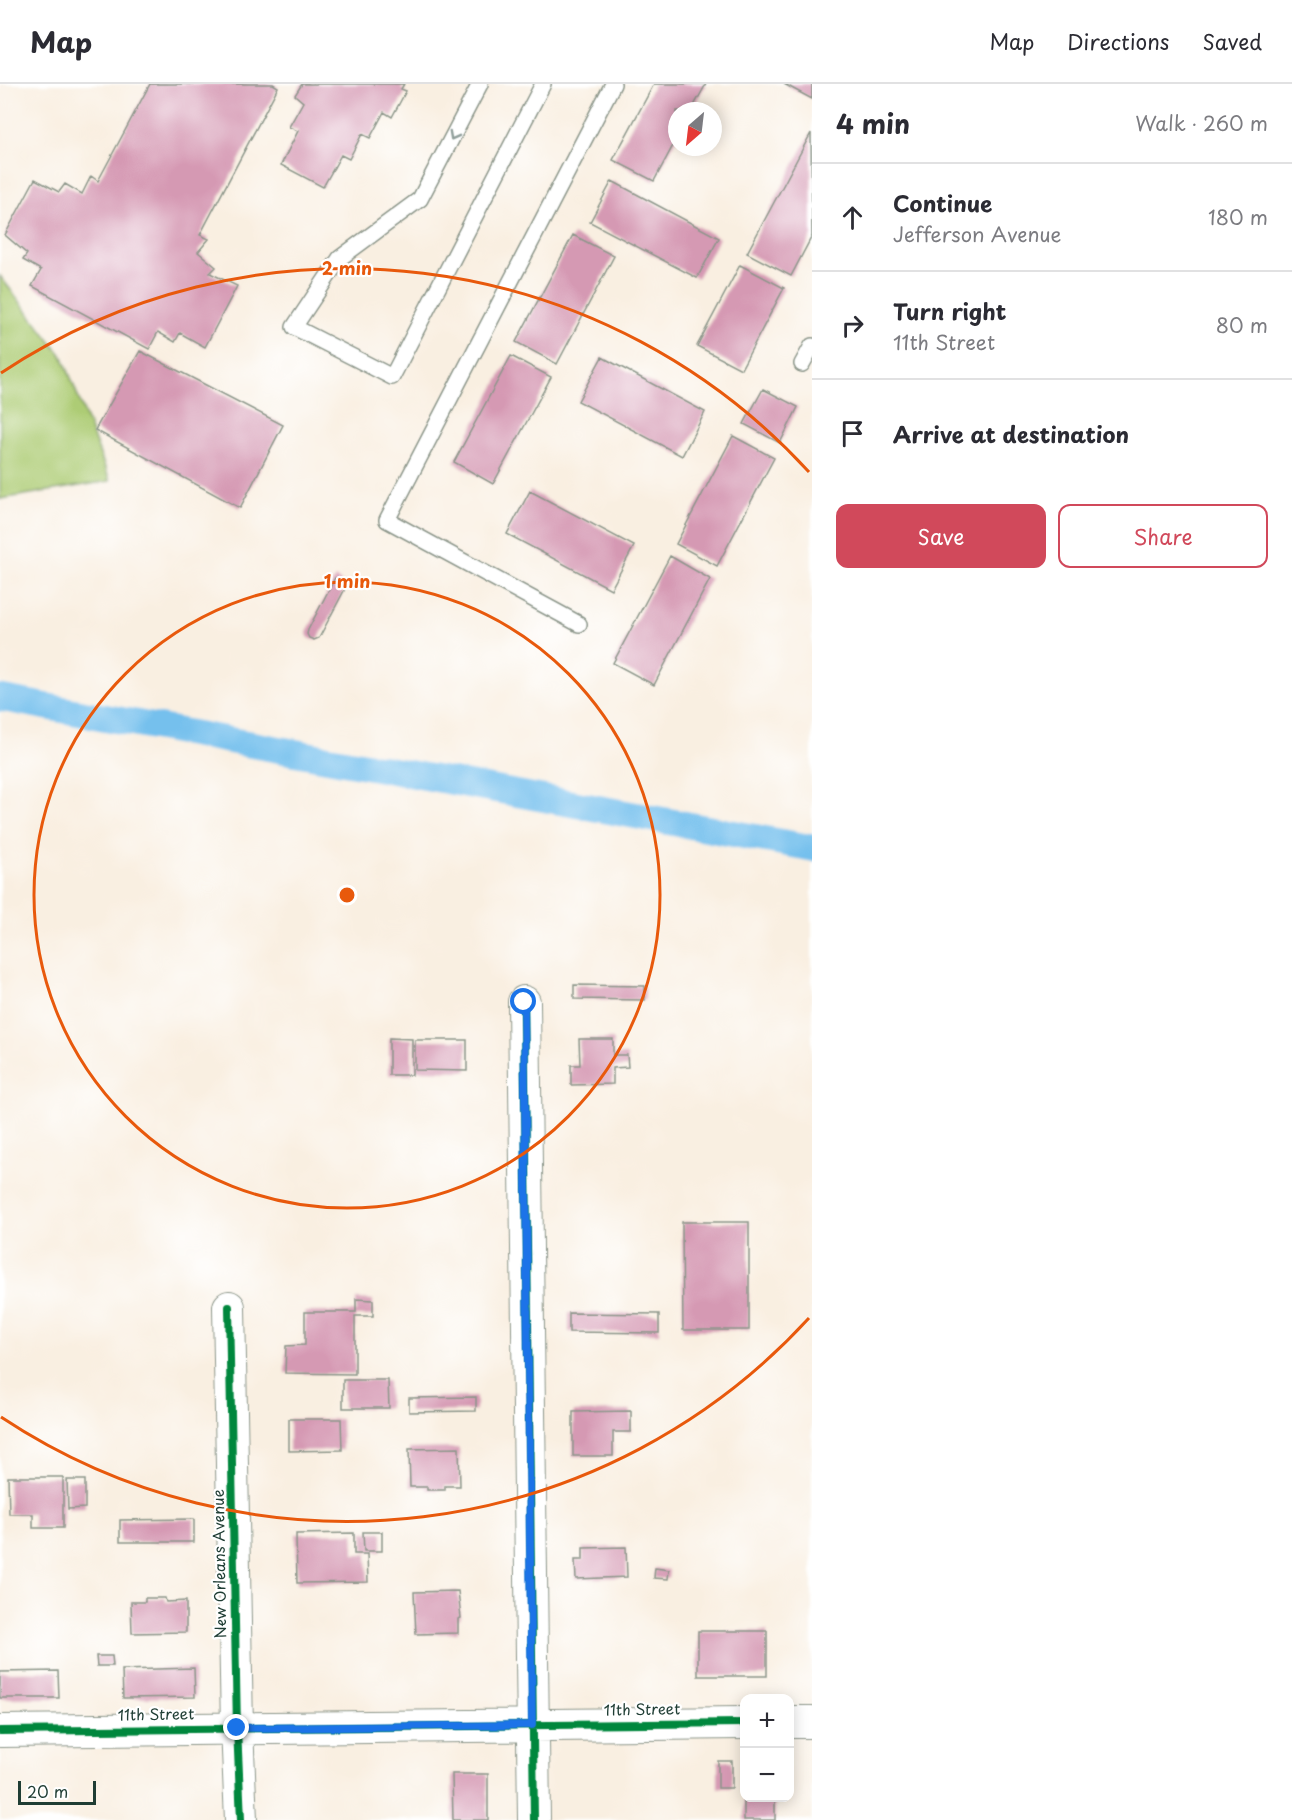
<!DOCTYPE html>
<html lang="en">
<head>
<meta charset="utf-8">
<style>
	:root { --surface:#fff; --page:#f2f2f3; --text:#2b2b33; --muted:#7c7c81; --line:#e1e1e2; --accent:#d1495b }
	body { margin:0; font-family:"Playpen Sans",sans-serif; background:var(--page); color:var(--text) }
	.controls { position:absolute; right:18px; bottom:18px; display:grid; overflow:hidden; border-radius:12px; box-shadow:0 3px 15px #0003 }
	.controls button { width:54px; height:54px; display:grid; place-items:center; padding:0; border:0; border-bottom:2px solid var(--line); background:var(--surface); color:var(--text); font:30px sans-serif }
	.compass { position:absolute; left:668px; top:18px; width:54px; height:54px; border-radius:50%; background:var(--surface); box-shadow:0 3px 15px #0003; rotate:208deg }
	.scale { position:absolute; left:18px; bottom:15px; width:78px; box-sizing:border-box; padding-left:6px; border:3px solid #1f3d34; border-top:0; font-size:16px; line-height:21px; white-space:nowrap; color:#1f3d34; -webkit-text-stroke:4px #fff; paint-order:stroke }
	.stop { position:absolute; width:18px; height:18px; margin:-14px; border:4px solid #1a73e8; border-radius:50%; background:#fff }
	.stop.end { background:#1a73e8; border-color:#fff; box-shadow:0 2px 6px #0008 }
	.list { margin:0; padding:0; list-style:none }
	h2 { display:flex; justify-content:space-between; align-items:center; height:78px; margin:0; padding:0 24px; font-size:26px }
	h2 small { font-size:20px; font-weight:400; color:var(--muted) }
	.list li { display:grid; grid-template-columns:39px 1fr auto; gap:18px; align-items:center; box-sizing:border-box; height:108px; padding:0 24px; border-top:2px solid var(--line) }
	.list b { display:block; font-size:22px; white-space:nowrap }
	.list p { margin:0; font-size:20px; white-space:nowrap; color:var(--muted) }
	.list em { font-size:20px; font-style:normal; color:var(--muted) }
	.actions { display:flex; gap:12px; padding:18px 24px }
	.actions a { flex:1; padding:14px 0; border:2px solid var(--accent); border-radius:12px; text-align:center; font-size:21px; color:var(--accent) }
	.actions .main { background:var(--accent); color:#fff }
	.icon { flex:none; width:33px; height:33px; fill:none; stroke:currentColor; stroke-width:2; stroke-linecap:round; stroke-linejoin:round }
	.map { position:relative; flex:none; width:812px; height:1736px; overflow:hidden }
	header { display:flex; align-items:center; gap:36px; box-sizing:border-box; height:84px; padding:0 30px; background:var(--surface); border-bottom:2px solid var(--line) }
	header strong { font-size:28px }
	nav { display:flex; gap:33px; margin-inline-start:auto; font-size:21px }
	main { display:flex }
	aside { flex:1; background:var(--surface) }
	.map>svg:first-child { display:block }
	.green { fill:#adcc74; stroke:#668454; stroke-width:1.5 }
	.lines { fill:none; stroke-linecap:round; stroke-linejoin:round }
	.canal { stroke:#74c0ed; stroke-width:27 }
	.building { fill:#d599b3 }
	.service-casing { stroke:#8c968a; stroke-width:18 }
	.minor-casing { stroke:#8c968a; stroke-width:34 }
	.service { stroke:#fff; stroke-width:15 }
	.minor { stroke:#fff; stroke-width:32 }
	.cycleway-casing { stroke:#fff; stroke-width:11 }
	.cycleway { stroke:#00873e; stroke-width:8 }
	.oneway { stroke:#8f9e9a }
	.route { stroke:#1a73e8; stroke-width:8 }
	.ring { fill:none; stroke:#e8590c; stroke-width:3 }
	.labels { text-anchor:middle; stroke-width:4.5; stroke-linejoin:round; paint-order:stroke }
	.street-label { font-size:15px; fill:#1f3d34; stroke:#fff }
	.centre { fill:#e8590c; stroke:#fff; stroke-width:3 }
	.ring-label { font-size:18px; text-anchor:middle; font-weight:bold; fill:#e8590c; stroke:#fff; stroke-width:4.5; stroke-linejoin:round; paint-order:stroke }
</style>
</head>
<body>
<header>
<strong>Map</strong>
<nav><a>Map</a><a>Directions</a><a>Saved</a></nav>
</header>
<main>
<div class="map">
<svg width="812" height="1736" viewBox="0 0 812 1736">
	<rect width="100%" height="100%" fill="#fff"/>
	<filter id="ink" filterUnits="userSpaceOnUse"><feTurbulence type="fractalNoise" baseFrequency=".0167" numOctaves="2"/><feDisplacementMap in="SourceGraphic" scale="12" xChannelSelector="R" yChannelSelector="G"/><feConvolveMatrix kernelMatrix="1 2 1 2 8 2 1 2 1" color-interpolation-filters="sRGB"/></filter>
	<filter id="wash" filterUnits="userSpaceOnUse"><feTurbulence type="fractalNoise" baseFrequency=".008" numOctaves="4" result="noise"/><feDisplacementMap in="SourceGraphic" scale="24" xChannelSelector="R" yChannelSelector="G"/><feGaussianBlur stdDeviation="1.35" result="paint"/><feColorMatrix in="noise" values="0 0 0 0 0 0 0 0 0 0 0 0 0 0 0 0 0 1.4 0 .05"/><feComposite in="paint" operator="in"/></filter>
	<g filter="url(#wash)">
		<rect width="100%" height="100%" fill="#f9efe1"/>
		<!-- green -->
		<path class="green" d="M0,192l63,81 47,124 -110,18z"/>
		<g class="lines">
			<!-- canal -->
			<path class="canal" d="M0,614l812,150"/>
		</g>
		<g id="blocks">
			<!-- building -->
			<path class="building" d="M150,0h123l5,3 -78,148 9,4 -11,13 18,15 -6,6 27,13 -32,61 -25,-14 -5,9 -17,-10 -9,17 -117,-63 9,-16 -18,-10 4,-6 -22,-19 30,-56 24,13 6,-8 17,10 9,-18 7,5z
				M302,0h102l-3,5 5,2 -14,26 -8,-5 -14,26 -8,-4 -13,25 -8,-4 -18,32 -42,-22 17,-34 -9,-4 14,-25 -8,-7z
				M654,0h52l-15,27h-14v27l-23,43 -41,-21z
				M784,0h28v15z
				M811,49l1,103 -21,40 -44,-23z
				M612,97l107,57 -22,40 -107,-56z
				M573,151l41,21 -57,108 -41,-22z
				M740,181l44,23 -43,81 -44,-23z
				M140,267l143,74 -43,83 -145,-78z
				M511,272l40,21 -58,107 -39,-22z
				M602,273l103,55 -23,44 -104,-55z
				M763,305l35,18 -18,36 -36,-19z
				M733,352l41,22 -57,108 -41,-22z
				M530,407l104,55 -23,43 -104,-55z
				M670,472l40,23 -56,106 -41,-22z
				M335,494l12,7 -28,53 -5,2 -5,-2 -2,-4 1,-4z
				M574,901l71,1v14l-71,-1z
				M389,954l23,1v36h-23z
				M579,955h34v16h14l1,12 -15,1v16l-42,1v-20h9z
				M415,956h52v31l-52,-1z
				M682,1138h67v108h-66z
				M356,1215l17,1v16h-18v58l-70,-1 1,-27 19,-1v-33h51z
				M569,1229l90,1v19l-90,-1z
				M343,1296h45l1,28h-46z
				M476,1313v14l-67,1v-14z
				M631,1327v21h-18v24h-40v-44z
				M289,1335h52l1,31 -53,1z
				M459,1364l1,38h-15v4h-18v-3h-17l-1,-38z
				M8,1393h55v51h-30v-14h-24z
				M67,1396h18v28l-17,1z
				M194,1435v23h-74v-22z
				M363,1448h19v19h-18z
				M354,1449v21h13l1,28 -71,1 -1,-49z
				M626,1463l1,30 -51,2 -1,-19h8v-12z
				M655,1484l14,2 -1,9 -14,-1z
				M458,1507l3,27 -3,1v14l-42,1 -2,-42z
				M145,1514h20l1,4 20,-1v31l-54,1 -1,-31h14z
				M698,1547h69v45h-69z
				M96,1572h16l1,10h-16z
				M194,1584l1,29 -72,1 -1,-28z
				M58,1587l1,27h-59v-26z
				M718,1677h14v27h-14z
				M452,1690h36v46h-35z
				M744,1714h31v22h-31z"/>
		</g>
	</g>
	<g filter="url(#ink)">
		<use href="#blocks" fill-opacity="0" stroke="#8c968a" stroke-width="1.5"/>
		<g class="lines">
			<!-- service casing -->
			<g class="service-casing">
				<path id="service" d="M480,0l-60,115 -80,59 -46,69 98,50 151,-293
					M802,280l10,-18
					M579,540l-192,-104 226,-436"/>
			</g>
			<!-- minor casing -->
			<g class="minor-casing">
				<path id="minor" d="M524,918l10,818
					M229,1223l8,421 4,92
					M790,1638h22
					M0,1647l744,-8"/>
			</g>
			<!-- service -->
			<use href="#service" class="service"/>
			<!-- minor -->
			<use href="#minor" class="minor"/>
			<!-- cycleway casing -->
			<g class="cycleway-casing">
				<path id="cycleway" d="M524,918l10,818
					M229,1223l8,421 4,92
					M0,1647l744,-8"/>
			</g>
			<!-- cycleway -->
			<use href="#cycleway" class="cycleway"/>
		</g>
		<!-- one-way arrows -->
		<defs><path id="oneway-chevron" d="M-2-3.5L2.5 0L-2 3.5" fill="none" stroke-width="1.6" stroke-linecap="round" stroke-linejoin="round" transform="scale(1.5)"/></defs>
		<use class="oneway" href="#oneway-chevron" transform="translate(453 52) rotate(118)"/>
	</g>
	<g class="lines" filter="url(#ink)">
		<!-- route -->
		<path class="route" d="M237,1644l295,-3 -8,-723"/>
	</g>
	<!-- distance rings -->
	<g class="ring">
		<circle cx="347" cy="811" r="313"/>
		<path d="M809 1234A626 626 0 0 1 1 1333M1 289A626 626 0 0 1 809 388"/>
	</g>
	<g class="labels">
		<!-- street labels -->
		<g class="street-label">
			<text transform="translate(220 1480) rotate(-91)" y="5">New Orleans Avenue</text>
			<text transform="translate(642 1626) rotate(-1)" y="5">11th Street</text>
			<text transform="translate(156 1631) rotate(-1)" y="5">11th Street</text>
		</g>
	</g>
	<circle cx="347" cy="811" r="9" class="centre"/>
	<g class="ring-label">
		<text x="347" y="191">2 min</text>
		<text x="347" y="504">1 min</text>
	</g>
</svg>
<div class="controls">
<button>+</button>
<button>−</button>
</div>
<svg class="compass" viewBox="-18 -18 36 36"><path d="M0-13l5 13h-10z" fill="#e53935"/><path d="M0 13l5-13h-10z" fill="#7c7c81"/></svg>
<div class="scale">20 m</div>
<div class="stop" style="left:524px;top:918px"></div>
<div class="stop end" style="left:237px;top:1644px"></div>
</div>
<aside>
<h2>4 min<small>Walk · 260 m</small></h2>
<ul class="list">
<li><svg class="icon" aria-label="ahead" viewBox="0 0 24 24"><path d="M12 20V5M6 11l6-6 6 6"/></svg><div><b>Continue</b><p>Jefferson Avenue</p></div><em>180 m</em></li>
<li><svg class="icon" aria-label="right" viewBox="0 0 24 24"><path d="M7 20v-9h11M14 6l5 5-5 5"/></svg><div><b>Turn right</b><p>11th Street</p></div><em>80 m</em></li>
<li><svg class="icon" aria-label="arrive" viewBox="0 0 24 24"><path d="M6 21V4h12l-3 4 3 4H6"/></svg><div><b>Arrive at destination</b></div></li>
</ul>
<div class="actions"><a class="main">Save</a><a>Share</a></div>
</aside>
</main>
</body>
</html>
